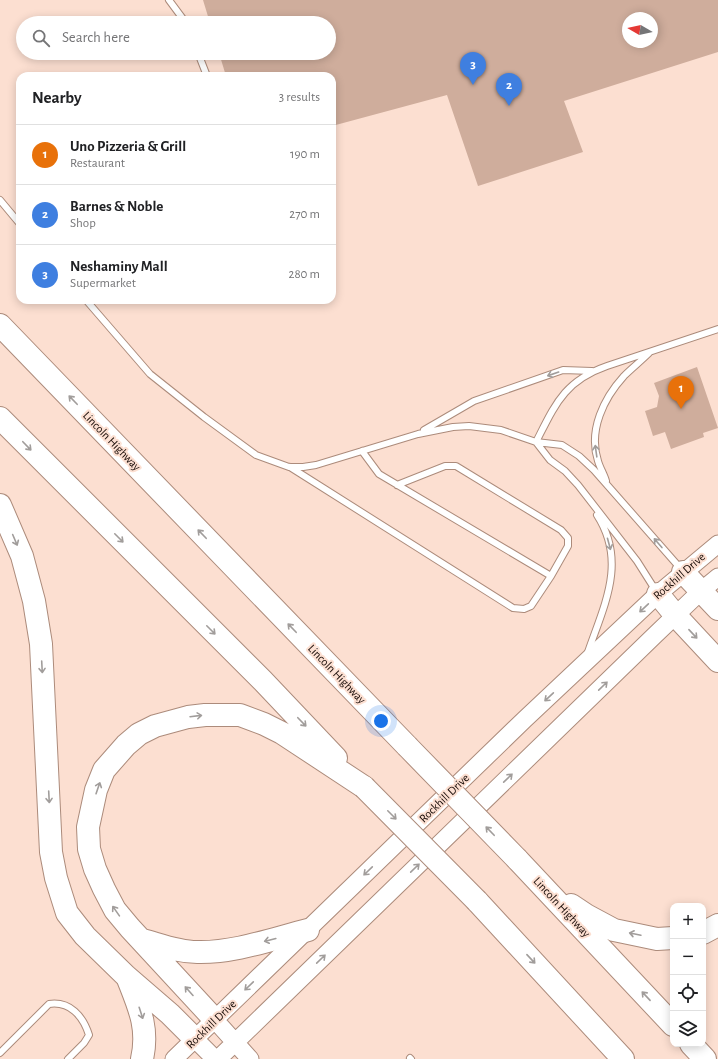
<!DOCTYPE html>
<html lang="en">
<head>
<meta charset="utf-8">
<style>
	:root { --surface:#fff; --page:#f2f2f2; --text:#202124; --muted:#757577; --line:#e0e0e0; --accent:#0a78a2 }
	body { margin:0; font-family:"Alegreya Sans",sans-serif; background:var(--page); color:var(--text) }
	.controls { position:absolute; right:12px; bottom:12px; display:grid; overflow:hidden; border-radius:8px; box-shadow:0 2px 10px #0003 }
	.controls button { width:36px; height:36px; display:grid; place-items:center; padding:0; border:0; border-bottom:1px solid var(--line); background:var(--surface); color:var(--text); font:20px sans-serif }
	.compass { position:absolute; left:622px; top:12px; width:36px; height:36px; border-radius:50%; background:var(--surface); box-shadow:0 2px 10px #0003; rotate:279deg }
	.you { position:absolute; left:381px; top:721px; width:14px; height:14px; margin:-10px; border:3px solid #fff; border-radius:50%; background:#1a73e8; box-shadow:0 0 0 6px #1a73e833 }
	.badge { display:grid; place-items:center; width:26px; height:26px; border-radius:50%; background:var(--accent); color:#fff; font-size:13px; font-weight:700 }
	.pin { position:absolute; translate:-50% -33px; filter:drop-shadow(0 1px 2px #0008) }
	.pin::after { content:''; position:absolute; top:21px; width:14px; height:12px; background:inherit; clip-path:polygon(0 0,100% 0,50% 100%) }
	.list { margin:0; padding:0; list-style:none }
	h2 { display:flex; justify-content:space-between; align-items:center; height:52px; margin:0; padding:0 16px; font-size:17px }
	h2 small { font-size:13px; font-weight:400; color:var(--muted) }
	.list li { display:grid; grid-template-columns:26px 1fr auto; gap:12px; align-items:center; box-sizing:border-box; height:60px; padding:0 16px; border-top:1px solid var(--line) }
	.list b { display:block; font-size:15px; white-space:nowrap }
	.list p { margin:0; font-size:13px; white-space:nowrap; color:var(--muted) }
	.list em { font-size:13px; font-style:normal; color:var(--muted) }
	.icon { flex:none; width:22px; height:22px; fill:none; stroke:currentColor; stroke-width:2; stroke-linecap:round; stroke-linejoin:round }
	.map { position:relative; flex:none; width:718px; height:1059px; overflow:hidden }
	.search { position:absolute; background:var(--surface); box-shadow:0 2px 10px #0003; left:16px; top:16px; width:320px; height:44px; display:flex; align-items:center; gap:10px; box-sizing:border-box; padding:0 14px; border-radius:22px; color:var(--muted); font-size:15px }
	.panel { position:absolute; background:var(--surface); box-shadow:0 2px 10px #0003; left:16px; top:72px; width:320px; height:232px; border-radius:12px }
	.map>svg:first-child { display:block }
	.building { fill:#cfad9c; fill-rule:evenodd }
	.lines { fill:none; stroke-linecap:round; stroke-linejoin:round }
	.lane-casing { stroke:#ac8b7b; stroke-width:8 }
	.secondary-casing { stroke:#ac8b7b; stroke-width:19 }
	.highway-casing { stroke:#ac8b7b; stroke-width:24 }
	.lane { stroke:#fff; stroke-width:6 }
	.secondary { stroke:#fff; stroke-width:17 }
	.highway { stroke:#fff; stroke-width:22 }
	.highway-bridge-casing { stroke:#ac8b7b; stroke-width:24; stroke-linecap:butt }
	.highway-bridge { stroke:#fff; stroke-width:22 }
	.oneway { stroke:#a19d9b }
	.labels { text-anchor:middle; stroke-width:4; stroke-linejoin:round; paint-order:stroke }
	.street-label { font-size:12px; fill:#150905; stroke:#fcdfd1 }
</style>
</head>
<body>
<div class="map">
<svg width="718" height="1059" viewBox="0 0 718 1059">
	<rect width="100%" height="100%" fill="#fcdfd1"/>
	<!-- building -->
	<path class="building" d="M203,0h515v52l-154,49 19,51 -105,34 -31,-91 -115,31v-50h-106l-7,-23h110v-30h-119zM628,18h24v24h-24z
		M697,367l21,61 -15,5 1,4 -33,12 -6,-17 -12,4 -8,-25 12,-4 2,-11 -5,-13z"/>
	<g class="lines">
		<!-- lane casing -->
		<g class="lane-casing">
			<path id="lane" d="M169,0l17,23
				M198,53l9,23
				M0,200l20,24
				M86,300l64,74 54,43 52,38 33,12h14l13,-2 102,-31 35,-7 16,-1 32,4 35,12 26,3 17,11 15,14 87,99
				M424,430l50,-29 89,-31 29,1
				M536,442c19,-37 28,-61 71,-76l111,-37
				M536,442l14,18 15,11 13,14 59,76 19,30
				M290,467l223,141 11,1 7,-3 20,-30 -172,-102 -17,-23
				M606,481c-2,-7 -6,-13 -8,-20 -10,-31 6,-63 26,-85 8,-8 17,-15 25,-23
				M397,485l48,-19h11l105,64 7,8v8l-17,30
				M587,655c16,-48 41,-92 10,-140
				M0,1053l49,-49c21,-3 34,12 40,31l-5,8 -16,16
				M410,1058l1,1"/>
		</g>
		<!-- secondary casing -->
		<g class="secondary-casing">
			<path id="secondary" d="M215,1020l35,39
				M195,1039l20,20
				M174,1059l350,-339 134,-126 60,-50
				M218,1059l437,-424 46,-44 17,-14"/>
		</g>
		<!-- highway casing -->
		<g class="highway-casing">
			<path id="highway" d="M0,325l407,421
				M0,418l263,263 73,77
				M0,505l22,51 12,45 7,43 10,208 5,26 11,35 18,23 41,40 44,38 25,25
				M683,572l35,37
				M658,594l18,22 42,45
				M517,859l156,166
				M477,901l146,158
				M571,905l15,10 28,15 43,9 16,-1
				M703,933l15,-8
				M143,940c18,5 35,12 54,12 37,1 75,-13 111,-22
				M128,979c11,28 21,49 14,80
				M215,1020l-85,-92 -15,-18 -11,-21 -9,-20 -6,-20 -1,-22 8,-37 8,-20 22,-25 13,-11 16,-8 33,-9 17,-2h35l24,9 18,9 82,54
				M691,1044l14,15"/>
		</g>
		<!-- lane -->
		<use href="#lane" class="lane"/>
		<!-- secondary -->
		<use href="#secondary" class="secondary"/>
		<!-- highway -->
		<use href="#highway" class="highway"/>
		<!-- highway-bridge casing -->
		<g class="highway-bridge-casing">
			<path id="highway-bridge" d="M407,746l110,113
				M364,787l113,114"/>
		</g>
		<!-- highway-bridge -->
		<use href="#highway-bridge" class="highway-bridge"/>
	</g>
	<!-- one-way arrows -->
	<defs><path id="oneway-shaft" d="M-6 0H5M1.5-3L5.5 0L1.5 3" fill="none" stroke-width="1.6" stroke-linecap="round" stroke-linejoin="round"/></defs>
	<g class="oneway">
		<use href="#oneway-shaft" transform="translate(553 374) rotate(161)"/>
		<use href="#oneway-shaft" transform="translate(73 400) rotate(-134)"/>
		<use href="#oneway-shaft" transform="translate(27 446) rotate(46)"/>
		<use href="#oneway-shaft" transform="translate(596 451) rotate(-98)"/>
		<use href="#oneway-shaft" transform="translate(202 534) rotate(-134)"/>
		<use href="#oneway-shaft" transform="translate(119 538) rotate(45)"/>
		<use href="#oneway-shaft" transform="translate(15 540) rotate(67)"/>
		<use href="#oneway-shaft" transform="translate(658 543) rotate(-131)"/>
		<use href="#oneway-shaft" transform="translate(609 544) rotate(75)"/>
		<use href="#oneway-shaft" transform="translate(644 608) rotate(137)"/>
		<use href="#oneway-shaft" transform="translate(292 628) rotate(-134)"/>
		<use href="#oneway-shaft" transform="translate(211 630) rotate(45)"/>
		<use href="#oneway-shaft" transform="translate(693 634) rotate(47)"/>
		<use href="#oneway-shaft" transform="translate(42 667) rotate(87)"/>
		<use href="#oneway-shaft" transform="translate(603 686) rotate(-44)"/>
		<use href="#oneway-shaft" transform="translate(549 697) rotate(137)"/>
		<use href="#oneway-shaft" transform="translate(196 716) rotate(-7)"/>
		<use href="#oneway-shaft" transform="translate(302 722) rotate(46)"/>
		<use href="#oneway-shaft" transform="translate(508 778) rotate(-44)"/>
		<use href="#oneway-shaft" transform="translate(98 788) rotate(-71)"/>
		<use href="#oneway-shaft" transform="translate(49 797) rotate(87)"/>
		<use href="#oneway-shaft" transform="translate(392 815) rotate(45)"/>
		<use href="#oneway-shaft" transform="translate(490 831) rotate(-134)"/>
		<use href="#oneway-shaft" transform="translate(415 868) rotate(-44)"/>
		<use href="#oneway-shaft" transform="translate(368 871) rotate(136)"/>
		<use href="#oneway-shaft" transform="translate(116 911) rotate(-125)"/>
		<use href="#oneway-shaft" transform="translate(635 934) rotate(-168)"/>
		<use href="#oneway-shaft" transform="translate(270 940) rotate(166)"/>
		<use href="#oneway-shaft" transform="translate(321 959) rotate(-44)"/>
		<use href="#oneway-shaft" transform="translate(531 959) rotate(47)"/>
		<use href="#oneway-shaft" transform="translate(249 986) rotate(136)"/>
		<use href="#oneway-shaft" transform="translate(189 991) rotate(-132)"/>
		<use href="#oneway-shaft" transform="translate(646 996) rotate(-133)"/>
		<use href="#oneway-shaft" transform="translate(141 1013) rotate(72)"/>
	</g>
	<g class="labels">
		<!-- street labels -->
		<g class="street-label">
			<text transform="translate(112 441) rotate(46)" y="4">Lincoln Highway</text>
			<text transform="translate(679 576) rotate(-41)" y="4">Rockhill Drive</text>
			<text transform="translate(337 674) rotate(46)" y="4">Lincoln Highway</text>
			<text transform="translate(444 798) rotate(-44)" y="4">Rockhill Drive</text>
			<text transform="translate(562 907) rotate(47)" y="4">Lincoln Highway</text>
			<text transform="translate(211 1024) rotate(-44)" y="4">Rockhill Drive</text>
		</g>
	</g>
</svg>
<div class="controls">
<button>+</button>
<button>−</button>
<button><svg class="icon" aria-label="locate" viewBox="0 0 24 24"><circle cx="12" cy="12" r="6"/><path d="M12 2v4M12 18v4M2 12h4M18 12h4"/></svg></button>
<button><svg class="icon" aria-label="layers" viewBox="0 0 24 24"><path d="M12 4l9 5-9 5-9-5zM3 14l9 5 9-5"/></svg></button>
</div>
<svg class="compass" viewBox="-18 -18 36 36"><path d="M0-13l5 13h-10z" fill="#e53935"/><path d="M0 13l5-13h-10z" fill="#757577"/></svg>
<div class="you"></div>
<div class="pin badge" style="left:681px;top:409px;background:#e8710a">1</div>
<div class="pin badge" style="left:509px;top:106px;background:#3f7fe0">2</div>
<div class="pin badge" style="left:473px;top:85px;background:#3f7fe0">3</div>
<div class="search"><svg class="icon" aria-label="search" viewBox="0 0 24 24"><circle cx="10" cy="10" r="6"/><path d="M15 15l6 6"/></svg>Search here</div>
<section class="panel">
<h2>Nearby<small>3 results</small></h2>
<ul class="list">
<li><span class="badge" style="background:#e8710a">1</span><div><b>Uno Pizzeria &amp; Grill</b><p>Restaurant</p></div><em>190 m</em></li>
<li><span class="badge" style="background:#3f7fe0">2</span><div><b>Barnes &amp; Noble</b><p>Shop</p></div><em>270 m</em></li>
<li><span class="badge" style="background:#3f7fe0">3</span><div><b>Neshaminy Mall</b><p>Supermarket</p></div><em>280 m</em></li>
</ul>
</section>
</div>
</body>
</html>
